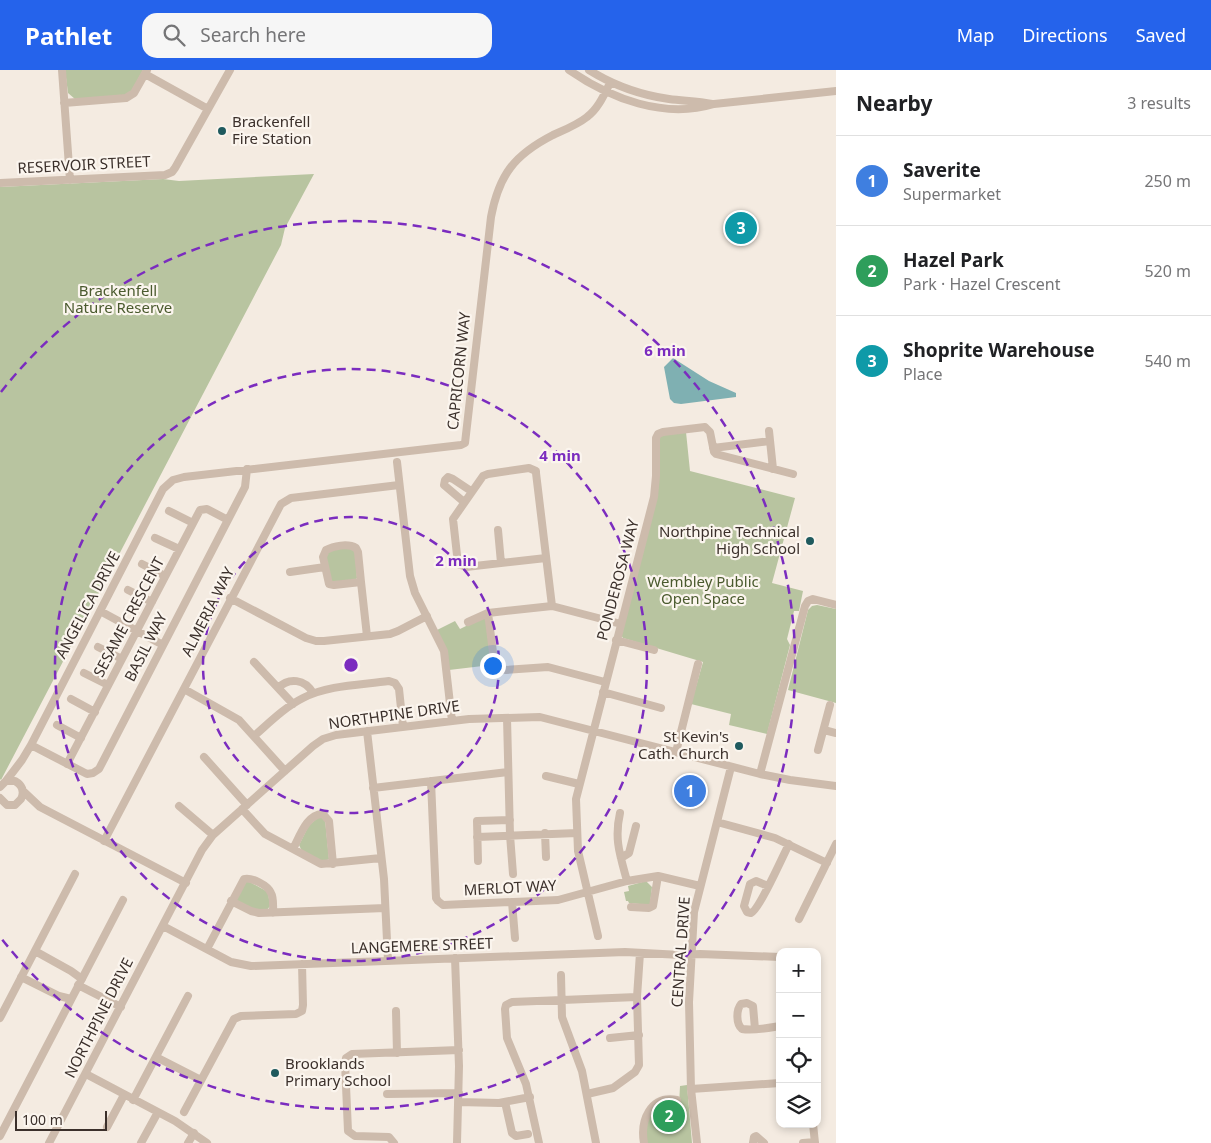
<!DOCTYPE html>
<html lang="en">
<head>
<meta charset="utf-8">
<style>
	:root { --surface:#fff; --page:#f6f6f6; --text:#202124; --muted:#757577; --line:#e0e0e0; --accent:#2563eb }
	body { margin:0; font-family:"Noto Sans",sans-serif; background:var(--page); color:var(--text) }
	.controls { position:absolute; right:15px; bottom:15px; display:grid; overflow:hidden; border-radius:10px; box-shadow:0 2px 8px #0003 }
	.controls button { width:45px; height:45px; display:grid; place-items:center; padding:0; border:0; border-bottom:1px solid var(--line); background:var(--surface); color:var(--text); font:25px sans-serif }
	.scale { position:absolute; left:15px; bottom:12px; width:92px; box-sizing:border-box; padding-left:5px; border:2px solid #3b302b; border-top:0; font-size:14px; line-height:18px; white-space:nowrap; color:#3b302b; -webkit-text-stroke:4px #fbf5ee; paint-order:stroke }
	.you { position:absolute; left:492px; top:595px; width:18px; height:18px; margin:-12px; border:4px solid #fff; border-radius:50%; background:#1a73e8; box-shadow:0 0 0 8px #1a73e833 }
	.badge { display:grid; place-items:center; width:32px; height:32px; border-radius:50%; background:var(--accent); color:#fff; font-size:16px; font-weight:700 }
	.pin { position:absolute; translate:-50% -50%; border:2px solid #fff; box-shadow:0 1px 5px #0006 }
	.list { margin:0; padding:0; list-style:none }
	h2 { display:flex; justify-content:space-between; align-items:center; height:65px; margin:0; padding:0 20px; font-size:21px }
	h2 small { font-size:16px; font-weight:400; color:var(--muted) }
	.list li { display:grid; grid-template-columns:32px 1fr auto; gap:15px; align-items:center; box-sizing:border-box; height:90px; padding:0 20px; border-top:1px solid var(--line) }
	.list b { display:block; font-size:19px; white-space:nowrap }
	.list p { margin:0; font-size:16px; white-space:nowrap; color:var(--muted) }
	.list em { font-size:16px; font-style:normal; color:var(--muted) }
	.icon { flex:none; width:28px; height:28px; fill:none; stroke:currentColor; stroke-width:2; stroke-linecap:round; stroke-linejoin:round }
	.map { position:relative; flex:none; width:836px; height:1073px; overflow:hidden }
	header { display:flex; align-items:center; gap:30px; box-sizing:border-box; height:70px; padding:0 25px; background:var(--accent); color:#fff }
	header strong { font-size:24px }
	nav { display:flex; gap:28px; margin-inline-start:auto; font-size:18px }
	.search { width:350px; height:45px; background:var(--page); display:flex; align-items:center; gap:12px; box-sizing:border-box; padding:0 18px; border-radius:15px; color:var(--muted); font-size:19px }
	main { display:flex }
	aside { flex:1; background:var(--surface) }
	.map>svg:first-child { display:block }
	.green { fill:#b8c4a0 }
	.water { fill:#7fb0b2 }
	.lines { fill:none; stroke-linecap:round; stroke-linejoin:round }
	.minor { stroke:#cdbbac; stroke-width:8 }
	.ring { fill:none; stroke:#7b2cbf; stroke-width:2.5; stroke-dasharray:9 6 }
	.poi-dot { fill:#1f5a5e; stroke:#fbf5ee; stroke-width:2 }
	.labels { text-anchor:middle; stroke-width:4.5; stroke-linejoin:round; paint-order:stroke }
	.poi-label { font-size:15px; fill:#3b302b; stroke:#fbf5ee; text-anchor:start }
	.street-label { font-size:15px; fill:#3b302b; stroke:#fbf5ee }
	.park-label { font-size:15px; fill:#4a5a2e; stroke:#fbf5ee }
	.centre { fill:#7b2cbf; stroke:#fbf5ee; stroke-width:2.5 }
	.ring-label { font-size:15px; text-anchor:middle; font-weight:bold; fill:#7b2cbf; stroke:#fbf5ee; stroke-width:4.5; stroke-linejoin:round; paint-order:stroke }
</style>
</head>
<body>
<header>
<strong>Pathlet</strong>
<div class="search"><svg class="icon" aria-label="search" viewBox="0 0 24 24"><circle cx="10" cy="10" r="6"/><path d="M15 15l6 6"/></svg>Search here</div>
<nav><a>Map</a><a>Directions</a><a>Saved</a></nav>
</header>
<main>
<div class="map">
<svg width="836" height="1073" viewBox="0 0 836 1073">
	<rect width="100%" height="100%" fill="#f4ebe1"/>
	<!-- green -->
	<path class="green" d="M65,0h78l-11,20 -7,5 -50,4 -7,-6z
		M314,104l-29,54 -4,17 -280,535 -1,-1v-592l163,-8 16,2z
		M686,362l4,39 105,27 -23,85 31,8 -4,20h-5l-7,28 3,6 -23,89 -38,-9 2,-11 -40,-10 12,-42 -80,-24 -2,-3 35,-137 3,-62z
		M349,477l6,4 2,27 -2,2 -23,3 -6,-26 3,-6z
		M817,535l19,4v94l-48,-13 20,-80 4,-4z
		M482,548h3l1,3 5,44 -42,5 -12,-40 18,-9 5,8z
		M319,747l6,2 4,40 -5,3 -22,-11 -3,-6 10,-20z
		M248,811l20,11 2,14 -3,4 -9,1 -21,-10v-2l6,-15z
		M646,811l6,6 -2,18 -21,-2 -1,-2h-2l-2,-9 5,-1 -1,-5z
		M687,1015l5,58h-46c0,-20 -1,-31 20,-40l6,3 7,-1 1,-19z"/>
	<!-- water -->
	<path class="water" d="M673,288l36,23 27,12v4l-55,7 -7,-1 -4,-4 -6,-32z"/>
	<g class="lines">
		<!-- minor -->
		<path class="minor" d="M62,0l8,110
			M569,0c42,29 95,49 145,34l122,-13
			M589,0c24,15 52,25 80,29 15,2 29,2 43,5
			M145,4l63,35
			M64,33l62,-5 8,-5 13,-23
			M0,113l165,-8 7,-3 3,-4 55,-98
			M769,361l4,38
			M713,378l57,-7
			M397,392l13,114 5,17 29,58 8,70
			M464,432l-20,-17 1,-5 3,-3 5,2 18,12
			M169,441l24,12
			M498,460l3,33
			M155,468l24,11
			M546,488l-80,9 -8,-3 -5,-45 30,-43 5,-2 41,-6 7,3v2l16,133
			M142,494l23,12
			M290,502l35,-5
			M361,512l-3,-30 -2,-4c-8,-5 -23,-2 -30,2l-3,7 6,27 5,1 27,-3 6,54
			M128,520l24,12
			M230,528l76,40 10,3h8l66,-7 8,-3 29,-15
			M100,541l63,34
			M488,543l6,47 4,8 8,2 42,-3 57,15
			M468,552l20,-9 64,-7 69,18
			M616,570l38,10
			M98,577l24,12
			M254,592l39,42
			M84,603l24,12
			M278,618c11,-11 27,-9 35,5
			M184,619l55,31 46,51
			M603,622l58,16
			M71,629l24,13
			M507,648l3,117 3,39
			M57,655l24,13
			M824,660l12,3
			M367,661l17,148 4,82
			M254,666c16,-14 31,-29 49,-38 25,-13 58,-13 86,-17l6,2 4,6 4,38
			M31,675l56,29 6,-1 6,-4 146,-282 2,-18
			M818,680l12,-45
			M676,682l22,-88
			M204,687l43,48
			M67,694l133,-254 7,-1 21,11
			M760,704l45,-168 3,-5 5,-2 23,6
			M546,706l33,8
			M6,711l16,-21 9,-15 132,-256 10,-9 11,-3 277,-32 4,-2 26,-226c8,-42 23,-62 62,-82 11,-5 24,-10 34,-18 11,-8 17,-22 23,-34
			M431,711l5,117 2,3 5,4 115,-5 69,-19 31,-5 42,10
			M0,717l6,-6h9c7,4 10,10 6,18l-6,6h-8l-7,-7
			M373,718l135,-16
			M23,721l17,16 146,76
			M179,736l34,29
			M242,739l23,25 56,30 60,-6
			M620,743c-6,26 0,42 7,68
			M717,752l58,16 52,25
			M545,763l1,24
			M477,767l100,-4
			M104,771l177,-337 10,-6 108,-13
			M293,779c6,-11 14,-36 30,-35l6,7 4,43
			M621,788l8,-5 7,-27
			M478,791l-1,-40 33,-1
			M768,816l-12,-5 -6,3 -6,22 3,6 4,1c8,-3 32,-57 38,-69
			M231,831l20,10 8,2 126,-5
			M512,832l3,36
			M631,837l18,1 4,-2 5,-30
			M799,849l37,-75
			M163,856l68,36 20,4 374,-14 56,3 19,-1 80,3
			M598,866l-20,-85 -2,-52 78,-302 2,-21v-38l2,-4 5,-2 42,-5 5,5 4,20 2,2 77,20
			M207,879l37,-70c7,-2 24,6 27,14 3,5 2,14 2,20
			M35,881l36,20 11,8
			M455,888l4,108 -2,77
			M561,905l1,42 20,54 14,72
			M21,907l38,19 12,3
			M78,915l43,22
			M396,941l1,42
			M0,948l75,-144
			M755,959l-2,-23 -6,-3 -6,1c-5,6 -5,20 1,25 12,2 26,-1 38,-3
			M610,968l29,-3
			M156,987l45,23
			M86,1004l89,47 32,22
			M691,1019l89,-6
			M387,1024l72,-1
			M587,1024l26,-6 22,-16 4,-7 -2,-68 3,-44
			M133,1030l55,-104
			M459,1032l40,1 31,-6
			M505,1032l7,31 4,3 12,-2
			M184,1042l50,-93 7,-3 55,-2 6,-3 1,-6 -1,-41
			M813,1054l2,19
			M107,1057l17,-32
			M0,1066l123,-236
			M49,1073l153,-293 11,-15 100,-89 10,-7 13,-4 133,-16 71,-2 220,57 30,6 46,6
			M141,1073l17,-31
			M188,1073l6,-10
			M394,1073l-5,-6 -34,-1 -7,-5 -3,-68 1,-5 6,-4 107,-4
			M539,1073l-13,-59 -19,-46 -2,-29 1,-4 6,-3 125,-5
			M644,1073c-4,-22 6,-48 33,-43
			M697,1073l-6,-54 -2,-87 5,-90 37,-145
			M753,1073l1,-6 2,-1 8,7
			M803,1073l12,-1"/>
	</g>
	<!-- distance rings -->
	<g class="ring">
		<circle cx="351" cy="595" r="148"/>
		<circle cx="351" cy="595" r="296"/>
		<path d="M1 322A444 444 0 1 1 1 868"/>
	</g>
	<!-- markers -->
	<g class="poi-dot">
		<circle cx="222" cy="61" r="5"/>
		<circle cx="810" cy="471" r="5"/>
		<circle cx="739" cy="676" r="5"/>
		<circle cx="275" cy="1003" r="5"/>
	</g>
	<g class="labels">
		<!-- poi labels -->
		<g class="poi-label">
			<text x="232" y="57">Brackenfell<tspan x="232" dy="17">Fire Station</tspan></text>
			<text x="800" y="467" text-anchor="end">Northpine Technical<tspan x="800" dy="17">High School</tspan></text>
			<text x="729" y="672" text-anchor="end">St Kevin's<tspan x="729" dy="17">Cath. Church</tspan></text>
			<text x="285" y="999">Brooklands<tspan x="285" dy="17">Primary School</tspan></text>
		</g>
		<!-- street labels -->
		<g class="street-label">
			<text transform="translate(84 95) rotate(-3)" y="5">RESERVOIR STREET</text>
			<text transform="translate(459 301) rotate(-84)" y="5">CAPRICORN WAY</text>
			<text transform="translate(618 510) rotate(-75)" y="5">PONDEROSA WAY</text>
			<text transform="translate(88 535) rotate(-62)" y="5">ANGELICA DRIVE</text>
			<text transform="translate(208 542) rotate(-63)" y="5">ALMERIA WAY</text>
			<text transform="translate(129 547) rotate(-62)" y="5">SESAME CRESCENT</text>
			<text transform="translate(146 577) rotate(-63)" y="5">BASIL WAY</text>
			<text transform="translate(394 645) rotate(-8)" y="5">NORTHPINE DRIVE</text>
			<text transform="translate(510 818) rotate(-3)" y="5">MERLOT WAY</text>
			<text transform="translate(422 876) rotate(-2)" y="5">LANGEMERE STREET</text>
			<text transform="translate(681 882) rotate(-86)" y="5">CENTRAL DRIVE</text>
			<text transform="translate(99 948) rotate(-63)" y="5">NORTHPINE DRIVE</text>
		</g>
		<!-- park labels -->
		<g class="park-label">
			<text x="118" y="226">Brackenfell<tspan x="118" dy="17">Nature Reserve</tspan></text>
			<text x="703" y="517">Wembley Public<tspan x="703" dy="17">Open Space</tspan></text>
		</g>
	</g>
	<circle cx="351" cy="595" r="8" class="centre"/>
	<g class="ring-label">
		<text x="665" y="286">6 min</text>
		<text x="560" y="391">4 min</text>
		<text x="456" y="496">2 min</text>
	</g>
</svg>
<div class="controls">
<button>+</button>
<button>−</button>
<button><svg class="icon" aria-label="locate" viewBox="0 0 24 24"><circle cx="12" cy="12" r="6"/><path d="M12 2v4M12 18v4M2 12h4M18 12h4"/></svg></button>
<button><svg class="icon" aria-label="layers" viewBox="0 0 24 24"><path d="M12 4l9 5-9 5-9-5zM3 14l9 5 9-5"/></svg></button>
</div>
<div class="scale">100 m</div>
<div class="you"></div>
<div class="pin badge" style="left:690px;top:721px;background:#3f7fe0">1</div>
<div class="pin badge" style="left:669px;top:1046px;background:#2e9e5b">2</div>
<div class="pin badge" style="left:741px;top:158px;background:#0f9aa8">3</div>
</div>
<aside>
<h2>Nearby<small>3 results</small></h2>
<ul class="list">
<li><span class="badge" style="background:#3f7fe0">1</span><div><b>Saverite</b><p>Supermarket</p></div><em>250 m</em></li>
<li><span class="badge" style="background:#2e9e5b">2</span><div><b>Hazel Park</b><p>Park · Hazel Crescent</p></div><em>520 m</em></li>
<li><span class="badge" style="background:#0f9aa8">3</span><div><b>Shoprite Warehouse</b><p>Place</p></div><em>540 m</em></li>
</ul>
</aside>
</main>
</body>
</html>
